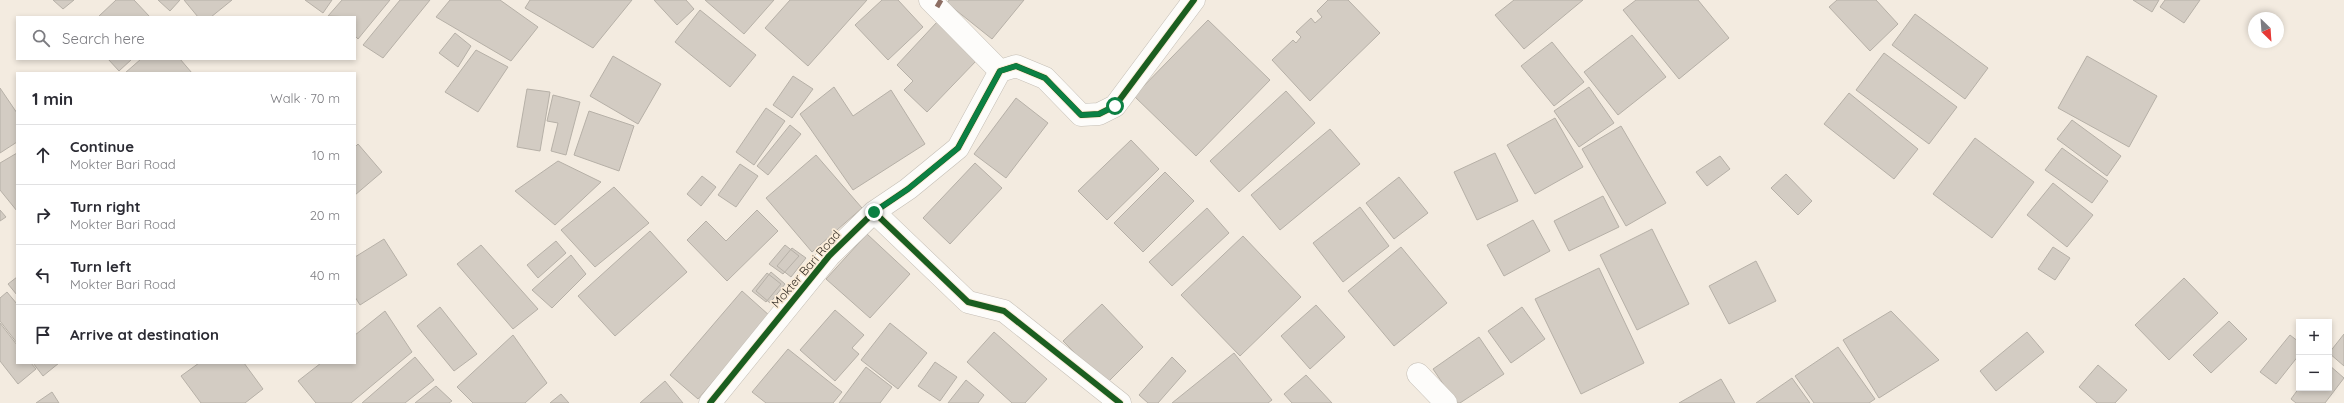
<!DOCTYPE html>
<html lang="en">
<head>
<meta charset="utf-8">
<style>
	:root { --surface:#fff; --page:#f2f2f3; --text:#2b2b33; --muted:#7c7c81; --line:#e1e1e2 }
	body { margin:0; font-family:Quicksand,sans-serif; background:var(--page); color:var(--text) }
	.controls { position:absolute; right:12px; bottom:12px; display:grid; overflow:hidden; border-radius:0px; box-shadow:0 2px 6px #0003 }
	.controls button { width:36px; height:36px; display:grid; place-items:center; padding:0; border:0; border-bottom:1px solid var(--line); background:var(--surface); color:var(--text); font:20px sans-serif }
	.compass { position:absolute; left:2248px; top:12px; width:36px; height:36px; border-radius:50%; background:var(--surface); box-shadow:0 2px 6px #0003; rotate:155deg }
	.stop { position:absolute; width:12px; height:12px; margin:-9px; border:3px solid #0b8043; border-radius:50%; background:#fff }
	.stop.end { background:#0b8043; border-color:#fff; box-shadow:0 1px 4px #0008 }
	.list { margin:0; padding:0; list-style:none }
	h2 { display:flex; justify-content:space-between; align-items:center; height:52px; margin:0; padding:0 16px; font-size:17px }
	h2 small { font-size:13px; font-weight:400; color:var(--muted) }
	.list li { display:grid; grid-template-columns:26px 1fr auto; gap:12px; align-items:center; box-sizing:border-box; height:60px; padding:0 16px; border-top:1px solid var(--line) }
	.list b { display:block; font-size:15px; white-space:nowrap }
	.list p { margin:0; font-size:13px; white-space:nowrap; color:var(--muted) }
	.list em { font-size:13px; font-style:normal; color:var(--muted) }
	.icon { flex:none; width:22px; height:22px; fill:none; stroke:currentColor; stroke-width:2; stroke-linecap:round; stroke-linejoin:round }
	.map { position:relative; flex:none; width:2344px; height:403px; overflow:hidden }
	.search { position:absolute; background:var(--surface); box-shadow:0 2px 6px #0003; left:16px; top:16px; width:340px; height:44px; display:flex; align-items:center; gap:10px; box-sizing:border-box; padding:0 14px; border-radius:0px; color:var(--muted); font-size:15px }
	.panel { position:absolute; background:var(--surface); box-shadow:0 2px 6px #0003; left:16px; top:72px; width:340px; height:292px; border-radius:0px }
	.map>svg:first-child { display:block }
	.building { fill:#d3ccc3; stroke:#b6b0a7 }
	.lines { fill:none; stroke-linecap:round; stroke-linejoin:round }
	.minor-casing { stroke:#c4beb5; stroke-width:23 }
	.minor { stroke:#fdfcfa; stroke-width:22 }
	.quiet { stroke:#8d6e63; stroke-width:5; stroke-dasharray:10 5; stroke-linecap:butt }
	.cycleway-casing { stroke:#fbecd8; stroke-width:8 }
	.cycleway { stroke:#1b5e20; stroke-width:6 }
	.route { stroke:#0b8043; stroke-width:5 }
	.labels { text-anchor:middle; stroke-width:3.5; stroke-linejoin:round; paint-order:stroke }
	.street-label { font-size:12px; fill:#342e26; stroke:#fbecd8 }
</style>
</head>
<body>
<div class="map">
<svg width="2344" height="403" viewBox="0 0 2344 403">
	<rect width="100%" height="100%" fill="#f3ebe0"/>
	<!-- building -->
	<path class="building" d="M53,0h21l-11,9z
		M116,0h18l16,17h-52z
		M158,0h22l-10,11z
		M184,0h48l-21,17h-13z
		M305,0h27l-9,13z
		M342,0h48l-32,39 -3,-3v-19l-27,-1z
		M400,0h30l-47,58 -20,-13z
		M450,0h50l38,27 -27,34 -75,-44z
		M530,0h102l-39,48 -68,-40z
		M654,0h32l8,9 -17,16z
		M705,0h69l-30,34z
		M790,0h77l-59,66 -43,-38z
		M882,0h16l25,27 -35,33 -33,-35z
		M949,0h75l-32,39 -45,-36z
		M1328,0h20l32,33 -70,68 -38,-41 21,-20 3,3 5,-6 -5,-5 15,-14 4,5 7,-6 -5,-6z
		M1514,0h69l-59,49 -29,-34z
		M1636,0h62l31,38 -50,41 -56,-69z
		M1837,0h39l22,24 -28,27 -41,-44z
		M2133,0h26l-7,12z
		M2165,0h35l-16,23 -24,-16z
		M700,10l56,45 -26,32 -55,-45z
		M1915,14l73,54 -23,31 -73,-54z
		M1208,20l62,60 -74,76 -62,-60z
		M937,22l40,38 -50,52 -23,-22 9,-9 -16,-16z
		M455,33l16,13 -13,21 -19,-14z
		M1632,35l34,42 -48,38 -34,-43z
		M1552,42l32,40 -30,24 -33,-40z
		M476,50l32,17 -30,45 -33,-20z
		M1884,53l73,54 -28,37 -73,-54z
		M613,56l48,28 -23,40 -48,-28z
		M2087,56l70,40 -28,51 -71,-39z
		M108,59h24l-13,12z
		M141,59h39l12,14h-67z
		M793,76l20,13 -21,29 -19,-13z
		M834,87l19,29 38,-26 34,54 -72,46 -53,-76z
		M1589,87l25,36 -35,24 -25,-36z
		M0,88l17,25v29l-17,11z
		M527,89l23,3 -10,59 -23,-4z
		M1286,91l29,32 -76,69 -29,-31z
		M1849,93l69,56 -24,30 -70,-55z
		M553,95l27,7 -14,53 -15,-4 7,-28 -11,-2z
		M1016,98l32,25 -42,55 -32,-24z
		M766,108l19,13 -31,44 -18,-13z
		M589,111l45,15 -15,45 -45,-16z
		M1555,118l28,49 -48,27 -28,-49z
		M2072,120l49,36 -14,20 -50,-37z
		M790,125l11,9 -33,41 -11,-9z
		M1621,126l45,77 -40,23 -44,-77z
		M1330,129l30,35 -80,66 -29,-35z
		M1975,138l59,44 -42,56 -59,-44z
		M1131,140l28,29 -52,51 -29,-29z
		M358,144l24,28 -27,23v-48z
		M2062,148l46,33 -16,22 -47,-33z
		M17,153v58l-17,-21v-27z
		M1495,153l23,48 -41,19 -23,-48z
		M816,155l46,53 -50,44 -46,-54z
		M1720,156l10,13 -23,17 -11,-14z
		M558,161l43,21 -46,43 -40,-34z
		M975,163l27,25 -52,56 -27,-26z
		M740,164l18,12 -22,31 -18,-12z
		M1165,172l29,29 -51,51 -29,-29z
		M1786,174l26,27 -14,14 -27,-27z
		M702,176l14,11 -15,19 -14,-12z
		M1399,177l29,36 -34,26 -28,-36z
		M2053,183l40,32 -26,32 -40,-32z
		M614,187l35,36 -54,44 -34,-37z
		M1603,196l16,31 -50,24 -15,-30z
		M1360,207l29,39 -46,36 -30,-39z
		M1207,208l22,25 -57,53 -23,-24z
		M0,210l6,7 -6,4z
		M757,210l21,21 -51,50 -40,-41 19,-19 20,20z
		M1533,220l17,31 -46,25 -17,-31z
		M1652,229l37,75 -52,26 -37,-75z
		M650,231l37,41 -72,64 -37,-40z
		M867,234l43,40 -40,44 -44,-39z
		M1243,236l58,61 -61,59 -59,-61z
		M384,239l23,36 -47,30 -5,-8v-40z
		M556,241l10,12 -28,25 -11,-13z
		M481,245l57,64 -25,20 -56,-65z
		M785,245l14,11 -16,18 -14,-10z
		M1401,247l46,56 -53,43 -46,-55z
		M2053,247l17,11 -15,22 -17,-11z
		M792,248l14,10 -15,19 -14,-11z
		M571,255l15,19 -34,34 -20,-18z
		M1756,261l20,40 -47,23 -20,-38z
		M1599,268l45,95 -63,31 -46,-95z
		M771,272l14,12 -15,19 -14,-12z
		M767,273l14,11 -15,18 -14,-11z
		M17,277v18l-9,-11z
		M2184,278l34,35 -49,47 -34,-35z
		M742,291l28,25 -72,83 -28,-24z
		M7,292l10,12v39l-17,-22v-23z
		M1102,304l41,43 -37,37 -43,-43z
		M1316,305l29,32 -35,32 -29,-33z
		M440,307l37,47 -23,17 -37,-45z
		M1522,307l23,32 -34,24 -23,-32z
		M835,310l29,25 -12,13 7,6 -24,27 -35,-31z
		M385,311l27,41 -61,51h-35l-18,-22 23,-18h34v-28z
		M1891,311l48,49 -60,38 -36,-58z
		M2229,321l18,18 -36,34 -18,-18z
		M0,323l17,22v18h14l5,6 -18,15 -18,-23z
		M890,323l37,30 -29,36 -37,-29z
		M994,332l53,47 -22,24h-13l-45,-41z
		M2027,332l17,20 -48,39 -16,-20z
		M2344,334v32l-15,-13z
		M513,335l34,48 -22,20h-52l-16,-16z
		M2290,335l9,7v13l-23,29 -16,-12z
		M1479,337l25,37 -44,29h-4l-23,-34z
		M1838,347l37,52 -6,4h-55l-19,-27z
		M788,349l54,43 -9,11h-67l-14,-11z
		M1234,353l38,47 -4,3h-96z
		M415,357l19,23 -29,23h-43z
		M1172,357l14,14 -28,32h-10l-9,-8z
		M935,362l22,15 -17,24 -22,-15z
		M33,363h26l-16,13z
		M199,363h45l19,26 -18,14h-44l-20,-27z
		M2098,365l29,25 -12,13h-18l-18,-16z
		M2329,365l15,13 -19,25h-29l-5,-4 8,-11h30z
		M866,367l26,20 -12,16h-41z
		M1306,375l26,28h-40l-8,-9z
		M1792,378l18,25h-54z
		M1721,379l14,24h-56z
		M966,380l18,15 -6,8h-30z
		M665,381l18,22h-43z
		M436,386l16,15 -3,2h-34z
		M52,392l7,11h-23z
		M561,394l8,9h-19z"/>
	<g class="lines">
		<!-- minor casing -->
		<g class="minor-casing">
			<path id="minor" d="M930,0l70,71
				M874,212l94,90 36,9 116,92
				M1418,374l28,29
				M710,403l119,-147 45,-44 34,-23 50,-41 42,-77 16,-5 29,12 36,37 18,-1 16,-8 79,-106"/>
		</g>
		<!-- minor -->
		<use href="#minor" class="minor"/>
		<!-- quiet -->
		<path class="quiet" d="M937,7l4,-7"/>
		<!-- cycleway casing -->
		<g class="cycleway-casing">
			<path id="cycleway" d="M874,212l94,90 36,9 116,92
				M710,403l119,-147 45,-44 34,-23 50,-41 42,-77 16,-5 29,12 36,37 18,-1 16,-8 79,-106"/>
		</g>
		<!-- cycleway -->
		<use href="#cycleway" class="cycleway"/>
	</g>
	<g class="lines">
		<!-- route -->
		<path class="route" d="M874,212l34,-23 50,-41 42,-77 16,-5 29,12 36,37 18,-1 16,-8"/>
	</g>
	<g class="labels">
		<!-- street labels -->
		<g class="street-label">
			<text transform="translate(806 269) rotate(-49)" y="4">Mokter Bari Road</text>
		</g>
	</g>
</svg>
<div class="controls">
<button>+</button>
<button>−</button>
</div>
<svg class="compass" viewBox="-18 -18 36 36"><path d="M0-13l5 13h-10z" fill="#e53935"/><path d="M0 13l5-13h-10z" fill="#7c7c81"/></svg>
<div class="stop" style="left:1115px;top:106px"></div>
<div class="stop end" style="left:874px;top:212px"></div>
<div class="search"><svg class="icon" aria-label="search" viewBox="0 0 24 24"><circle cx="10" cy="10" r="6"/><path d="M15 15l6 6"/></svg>Search here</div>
<section class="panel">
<h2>1 min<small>Walk · 70 m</small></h2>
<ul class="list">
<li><svg class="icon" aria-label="ahead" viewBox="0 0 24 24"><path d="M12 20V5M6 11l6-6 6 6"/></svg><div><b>Continue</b><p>Mokter Bari Road</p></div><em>10 m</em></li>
<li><svg class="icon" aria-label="right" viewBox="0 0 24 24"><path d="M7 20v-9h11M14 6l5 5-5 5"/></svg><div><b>Turn right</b><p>Mokter Bari Road</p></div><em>20 m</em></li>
<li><svg class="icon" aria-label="left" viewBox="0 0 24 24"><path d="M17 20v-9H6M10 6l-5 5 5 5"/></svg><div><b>Turn left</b><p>Mokter Bari Road</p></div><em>40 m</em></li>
<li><svg class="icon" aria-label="arrive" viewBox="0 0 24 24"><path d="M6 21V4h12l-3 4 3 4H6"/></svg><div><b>Arrive at destination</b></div></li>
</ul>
</section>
</div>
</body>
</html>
